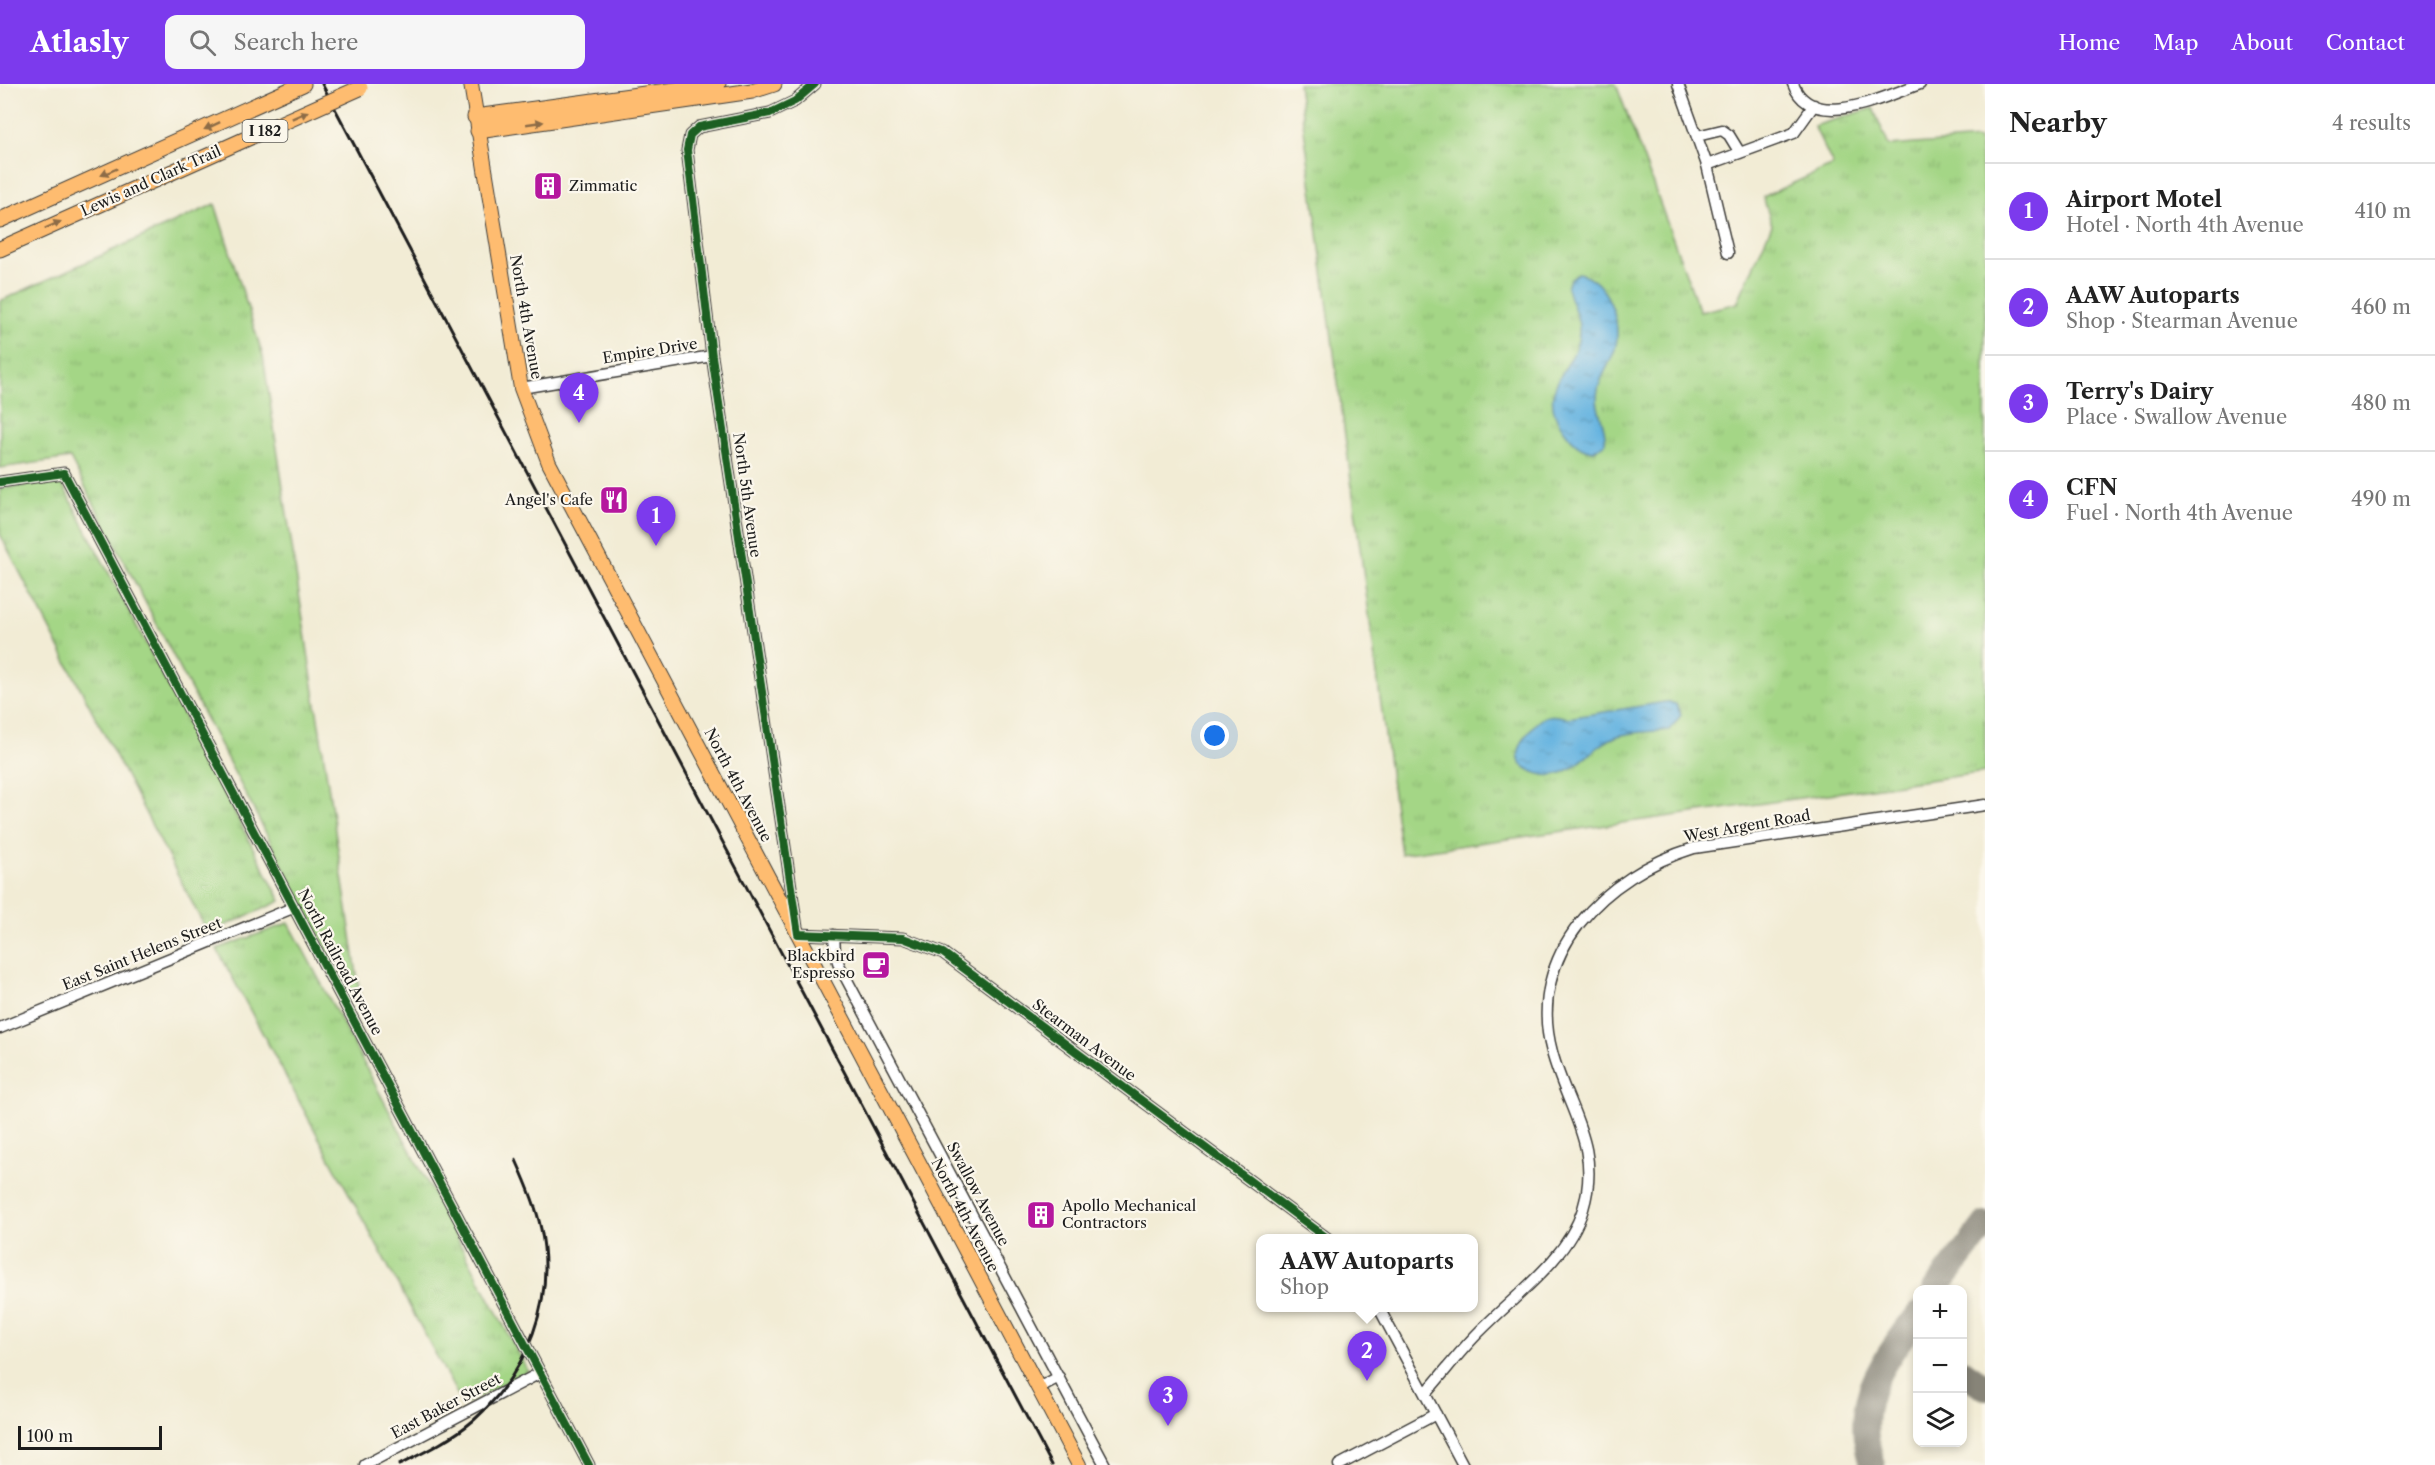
<!DOCTYPE html>
<html lang="en">
<head>
<meta charset="utf-8">
<style>
	:root { --surface:#fff; --page:#f6f6f6; --text:#222; --muted:#767676; --line:#e0e0e0; --accent:#7c3aed }
	body { margin:0; font-family:"Libre Caslon Text",serif; background:var(--page); color:var(--text) }
	.controls { position:absolute; right:18px; bottom:18px; display:grid; overflow:hidden; border-radius:12px; box-shadow:0 3px 9px #0003 }
	.controls button { width:54px; height:54px; display:grid; place-items:center; padding:0; border:0; border-bottom:2px solid var(--line); background:var(--surface); color:var(--text); font:30px sans-serif }
	.scale { position:absolute; left:18px; bottom:15px; width:144px; box-sizing:border-box; padding-left:6px; border:3px solid #1c1c1c; border-top:0; font-size:16px; line-height:21px; white-space:nowrap; color:#1c1c1c; -webkit-text-stroke:4px #fbf7ec; paint-order:stroke }
	.you { position:absolute; left:1215px; top:652px; width:21px; height:21px; margin:-15px; border:4px solid #fff; border-radius:50%; background:#1a73e8; box-shadow:0 0 0 9px #1a73e833 }
	.badge { display:grid; place-items:center; width:39px; height:39px; border-radius:50%; background:var(--accent); color:#fff; font-size:20px; font-weight:700 }
	.pin { position:absolute; translate:-50% -50px; filter:drop-shadow(0 2px 3px #0008) }
	.pin::after { content:''; position:absolute; top:32px; width:21px; height:18px; background:inherit; clip-path:polygon(0 0,100% 0,50% 100%) }
	.popup { position:absolute; left:1256px; top:1150px; width:222px; height:78px; box-sizing:border-box; display:grid; place-content:center; border-radius:12px; background:var(--surface); filter:drop-shadow(0 2px 4px #0005); font-size:20px; white-space:nowrap; color:var(--muted) }
	.popup b { font-size:22px; color:var(--text) }
	.popup::after { content:''; position:absolute; left:50%; top:100%; margin-left:-12px; border:12px solid transparent; border-top-color:var(--surface) }
	.list { margin:0; padding:0; list-style:none }
	h2 { display:flex; justify-content:space-between; align-items:center; height:78px; margin:0; padding:0 24px; font-size:26px }
	h2 small { font-size:20px; font-weight:400; color:var(--muted) }
	.list li { display:grid; grid-template-columns:39px 1fr auto; gap:18px; align-items:center; box-sizing:border-box; height:96px; padding:0 24px; border-top:2px solid var(--line) }
	.list b { display:block; font-size:22px; white-space:nowrap }
	.list p { margin:0; font-size:20px; white-space:nowrap; color:var(--muted) }
	.list em { font-size:20px; font-style:normal; color:var(--muted) }
	.icon { flex:none; width:33px; height:33px; fill:none; stroke:currentColor; stroke-width:2; stroke-linecap:round; stroke-linejoin:round }
	.map { position:relative; flex:none; width:1985px; height:1381px; overflow:hidden }
	header { display:flex; align-items:center; gap:36px; box-sizing:border-box; height:84px; padding:0 30px; background:var(--accent); color:#fff }
	header strong { font-size:28px }
	nav { display:flex; gap:33px; margin-inline-start:auto; font-size:21px }
	.search { width:420px; height:54px; background:var(--page); display:flex; align-items:center; gap:15px; box-sizing:border-box; padding:0 21px; border-radius:12px; color:var(--muted); font-size:22px }
	main { display:flex }
	aside { flex:1; background:var(--surface) }
	.map>svg:first-child { display:block }
	.grass { fill:url(#grass-tufts); stroke:#607951; stroke-width:1.5 }
	.water { fill:url(#water-ripples); stroke:#41687e; stroke-width:1.5 }
	.lines { fill:none; stroke-linecap:round; stroke-linejoin:round }
	.taxiway { stroke:#878478; stroke-width:26 }
	.minor-casing { stroke:#3c3b38; stroke-width:13 }
	.major-casing { stroke:#3c3b38; stroke-width:16 }
	.highway-casing { stroke:#3c3b38; stroke-width:17 }
	.minor { stroke:#fff; stroke-width:10 }
	.major { stroke:#febc70; stroke-width:14 }
	.highway { stroke:#febc70; stroke-width:15 }
	.rail { stroke:#1c1c1c; stroke-width:3 }
	.highway-bridge-casing { stroke:#3c3b38; stroke-width:17; stroke-linecap:butt }
	.highway-bridge { stroke:#febc70; stroke-width:15 }
	.cycleway-casing { stroke:#fbf7ec; stroke-width:11 }
	.cycleway { stroke:#1b5e20; stroke-width:8 }
	.oneway { fill:#8d6c46 }
	.labels { text-anchor:middle; stroke-width:4.5; stroke-linejoin:round; paint-order:stroke }
	.shield { fill:#fbf7ec; stroke:#5f5e5a; stroke-width:1.5 }
	.shield-label { font-size:14px; font-weight:bold; fill:#1c1c1c }
	.street-label { font-size:15px; fill:#1c1c1c; stroke:#fbf7ec }
	.poi-label { font-size:15px; fill:#1c1c1c; stroke:#fbf7ec; text-anchor:start }
</style>
</head>
<body>
<header>
<strong>Atlasly</strong>
<div class="search"><svg class="icon" aria-label="search" viewBox="0 0 24 24"><circle cx="10" cy="10" r="6"/><path d="M15 15l6 6"/></svg>Search here</div>
<nav><a>Home</a><a>Map</a><a>About</a><a>Contact</a></nav>
</header>
<main>
<div class="map">
<svg width="1985" height="1381" viewBox="0 0 1985 1381">
	<defs>
		<pattern id="grass-tufts" width="24" height="20" patternUnits="userSpaceOnUse" patternTransform="scale(1.5)"><rect width="24" height="20" fill="#a4d686"/><path d="M3 7l-1-3M5 7V3M7 7l1-3M15 17l-1-3M17 17v-4M19 17l1-3" fill="none" stroke="#8db773"/></pattern>
		<pattern id="water-ripples" width="26" height="14" patternUnits="userSpaceOnUse" patternTransform="scale(1.5)"><rect width="26" height="14" fill="#66b4e0"/><path d="M2 4q2-2 4 0t4 0M15 11q2-2 4 0t4 0" fill="none" stroke="#5392b5"/></pattern>
	</defs>
	<rect width="100%" height="100%" fill="#fbf7ec"/>
	<filter id="ink" filterUnits="userSpaceOnUse"><feTurbulence type="fractalNoise" baseFrequency=".0167" numOctaves="2"/><feDisplacementMap in="SourceGraphic" scale="12" xChannelSelector="R" yChannelSelector="G"/><feConvolveMatrix kernelMatrix="1 2 1 2 8 2 1 2 1" color-interpolation-filters="sRGB"/></filter>
	<filter id="wash" filterUnits="userSpaceOnUse"><feTurbulence type="fractalNoise" baseFrequency=".008" numOctaves="4" result="noise"/><feDisplacementMap in="SourceGraphic" scale="24" xChannelSelector="R" yChannelSelector="G"/><feGaussianBlur stdDeviation="1.35" result="paint"/><feColorMatrix in="noise" values="0 0 0 0 0 0 0 0 0 0 0 0 0 0 0 0 0 1.4 0 .05"/><feComposite in="paint" operator="in"/></filter>
	<g filter="url(#wash)">
		<rect width="100%" height="100%" fill="#f2ecd5"/>
		<!-- grass -->
		<path class="grass" d="M1298,0h318l84,228 37,-9 35,-78 -9,-28 70,-32 -19,-39 59,-18 16,38 90,-7 6,63v570l-584,82z
			M215,120l48,152 97,639 -12,-5 -278,-532 -70,10v-167z
			M60,396l221,421 -73,32 -208,-399v-45z
			M289,839l239,448 -65,34 -246,-456z"/>
		<!-- water -->
		<path class="water" d="M1578,189c29,5 45,50 37,76 -5,16 -18,32 -18,49 0,16 10,28 8,45l-12,8c-14,-2 -21,-10 -29,-21 -34,-45 19,-64 15,-103 -1,-14 -10,-27 -12,-40l3,-8z
			M1665,618l11,2 5,11 -11,15c-17,2 -39,1 -55,7 -29,11 -49,56 -89,31 -19,-11 3,-40 15,-49 8,-6 18,-3 27,-1z"/>
		<g class="lines">
			<!-- taxiway -->
			<path class="taxiway" d="M1935,1206l50,-65
				M1962,1287l23,16
				M1873,1381c-4,-9 -5,-17 -7,-27 -6,-50 24,-85 52,-123"/>
		</g>
	</g>
	<g filter="url(#ink)">
		<g class="lines">
			<!-- minor casing -->
			<g class="minor-casing">
				<path id="minor" d="M815,0l-20,17 -25,12 -71,14 -9,8 -3,15 25,206 86,578 105,4 40,15 384,285
					M1678,0l29,81 21,88
					M1793,0c19,50 94,11 127,0
					M1697,52l25,-6 7,5 11,18
					M1707,81l87,-32 20,-28
					M521,304l191,-32
					M0,398l64,-9 525,992
					M834,851l1,17 4,13 266,500
					M0,944l295,-121
					M1379,1224l84,157
					M1038,1304l21,-11
					M1425,1310c18,-20 34,-42 54,-62 35,-36 89,-73 104,-123 19,-63 -16,-100 -31,-157 -27,-99 54,-177 142,-204l291,-43
					M365,1381l175,-92
					M1339,1381l97,-51"/>
			</g>
			<!-- major casing -->
			<g class="major-casing">
				<path id="major" d="M471,0l50,304 28,75 530,1002"/>
			</g>
			<!-- highway casing -->
			<g class="highway-casing">
				<path id="highway" d="M475,33l243,-33
					M478,47l274,-40 22,-7
					M0,136l303,-136
					M0,165l170,-76"/>
			</g>
			<!-- minor -->
			<use href="#minor" class="minor"/>
			<!-- major -->
			<use href="#major" class="major"/>
			<!-- highway -->
			<use href="#highway" class="highway"/>
			<!-- rail -->
			<path class="rail" d="M322,0l730,1381
				M399,1381c26,-13 53,-26 75,-45 53,-47 82,-120 67,-191 -5,-24 -15,-47 -25,-69"/>
			<!-- highway-bridge casing -->
			<g class="highway-bridge-casing">
				<path id="highway-bridge" d="M170,89l190,-85"/>
			</g>
			<!-- highway-bridge -->
			<use href="#highway-bridge" class="highway-bridge"/>
			<!-- cycleway casing -->
			<g class="cycleway-casing">
				<path id="cycleway" d="M815,0l-20,17 -25,12 -71,14 -9,8 -3,15 25,206 86,578 105,4 40,15 384,285
					M0,398l64,-9 525,992"/>
			</g>
			<!-- cycleway -->
			<use href="#cycleway" class="cycleway"/>
		</g>
		<!-- one-way arrows -->
		<defs><path id="oneway-solid" d="M-6-.8H1V-3.2L6.5 0L1 3.2V.8H-6Z" transform="scale(1.5)"/></defs>
		<g class="oneway">
			<use href="#oneway-solid" transform="translate(300 31) rotate(-24)"/>
			<use href="#oneway-solid" transform="translate(535 39) rotate(-8)"/>
			<use href="#oneway-solid" transform="translate(212 42) rotate(155)"/>
			<use href="#oneway-solid" transform="translate(109 88) rotate(157)"/>
			<use href="#oneway-solid" transform="translate(53 141) rotate(-24)"/>
		</g>
	</g>
	<!-- icons -->
	<defs>
		<g id="building-square" transform="scale(1.5)"><rect x="-9" y="-9" width="18" height="18" rx="4" fill="#b5179e" stroke="#fbf7ec"/><path d="M-4-6H4V6H1V3H-1V6H-4ZM-2.5-4.3h1.7v1.8h-1.7ZM.8-4.3h1.7v1.8H.8ZM-2.5-1h1.7V.8h-1.7ZM.8-1h1.7V.8H.8Z" fill="#fff"/></g>
		<g id="restaurant-square" transform="scale(1.5)"><rect x="-9" y="-9" width="18" height="18" rx="4" fill="#b5179e" stroke="#fbf7ec"/><path d="M-5-6h1v4h1v-4h1v4h1v-4h1v5L-1.5 .5V6h-2V.5L-5-1ZM5-6V6H3V1.5H1.5Q1.5-4 5-6Z" fill="#fff"/></g>
		<g id="cafe-square" transform="scale(1.5)"><rect x="-9" y="-9" width="18" height="18" rx="4" fill="#b5179e" stroke="#fbf7ec"/><path d="M-5.5-4.5H6V0H3Q3 3.5 0 3.5H-2.5Q-5.5 3.5-5.5 0ZM3-3.2v2h1.7v-2ZM-6 4.5H4V6H-6Z" fill="#fff"/></g>
	</defs>
	<g fill-rule="evenodd">
		<use href="#building-square" x="548" y="102"/>
		<use href="#restaurant-square" x="614" y="416"/>
		<use href="#cafe-square" x="876" y="881"/>
		<use href="#building-square" x="1041" y="1131"/>
	</g>
	<g class="labels">
		<!-- shield labels -->
		<rect class="shield" x="242.5" y="36" width="45" height="22" rx="4.5"/>
		<g class="shield-label">
			<text x="265" y="52">I 182</text>
		</g>
		<!-- street labels -->
		<g class="street-label">
			<text transform="translate(151 97) rotate(-24)" y="5">Lewis and Clark Trail</text>
			<text transform="translate(526 233) rotate(80)" y="5">North 4th Avenue</text>
			<text transform="translate(650 267) rotate(-9)" y="5">Empire Drive</text>
			<text transform="translate(747 411) rotate(82)" y="5">North 5th Avenue</text>
			<text transform="translate(738 701) rotate(62)" y="5">North 4th Avenue</text>
			<text transform="translate(1747 742) rotate(-10)" y="5">West Argent Road</text>
			<text transform="translate(142 870) rotate(-22)" y="5">East Saint Helens Street</text>
			<text transform="translate(340 878) rotate(62)" y="5">North Railroad Avenue</text>
			<text transform="translate(1084 956) rotate(37)" y="5">Stearman Avenue</text>
			<text transform="translate(978 1110) rotate(62)" y="5">Swallow Avenue</text>
			<text transform="translate(965 1131) rotate(62)" y="5">North 4th Avenue</text>
			<text transform="translate(446 1322) rotate(-28)" y="5">East Baker Street</text>
		</g>
		<!-- poi labels -->
		<g class="poi-label">
			<text x="569" y="107">Zimmatic</text>
			<text x="593" y="421" text-anchor="end">Angel's Cafe</text>
			<text x="855" y="877" text-anchor="end">Blackbird<tspan x="855" dy="17">Espresso</tspan></text>
			<text x="1062" y="1127">Apollo Mechanical<tspan x="1062" dy="17">Contractors</tspan></text>
		</g>
	</g>
</svg>
<div class="controls">
<button>+</button>
<button>−</button>
<button><svg class="icon" aria-label="layers" viewBox="0 0 24 24"><path d="M12 4l9 5-9 5-9-5zM3 14l9 5 9-5"/></svg></button>
</div>
<div class="scale">100 m</div>
<div class="you"></div>
<div class="pin badge" style="left:656px;top:462px">1</div>
<div class="pin badge" style="left:1367px;top:1297px">2</div>
<div class="popup"><b>AAW Autoparts</b>Shop</div>
<div class="pin badge" style="left:1168px;top:1342px">3</div>
<div class="pin badge" style="left:579px;top:339px">4</div>
</div>
<aside>
<h2>Nearby<small>4 results</small></h2>
<ul class="list">
<li><span class="badge">1</span><div><b>Airport Motel</b><p>Hotel · North 4th Avenue</p></div><em>410 m</em></li>
<li><span class="badge">2</span><div><b>AAW Autoparts</b><p>Shop · Stearman Avenue</p></div><em>460 m</em></li>
<li><span class="badge">3</span><div><b>Terry's Dairy</b><p>Place · Swallow Avenue</p></div><em>480 m</em></li>
<li><span class="badge">4</span><div><b>CFN</b><p>Fuel · North 4th Avenue</p></div><em>490 m</em></li>
</ul>
</aside>
</main>
</body>
</html>
